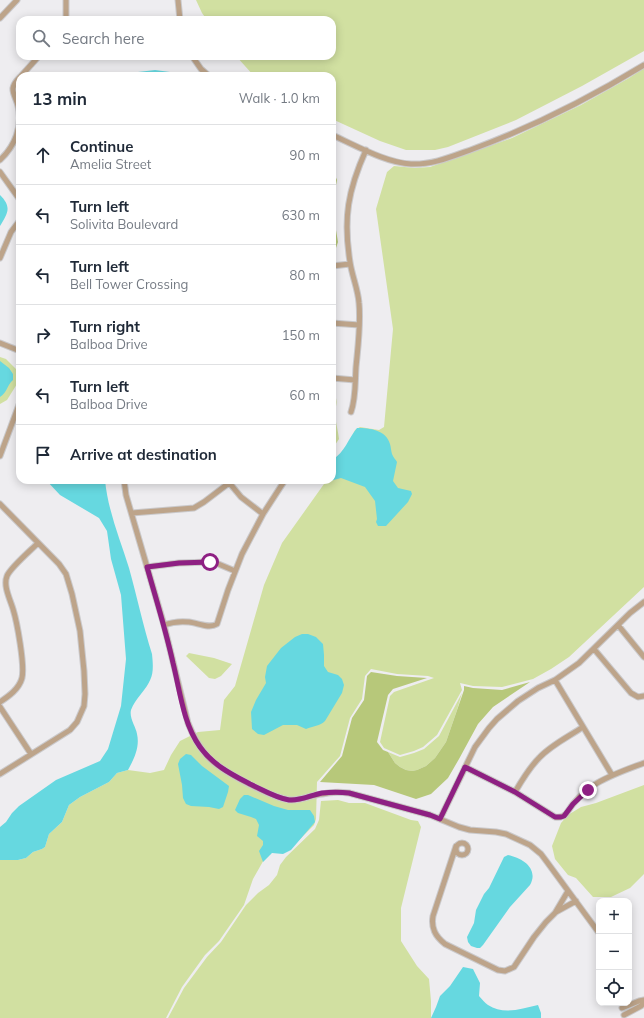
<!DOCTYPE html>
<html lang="en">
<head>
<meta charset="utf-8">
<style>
	:root { --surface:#fff; --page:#f2f2f3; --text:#1f2937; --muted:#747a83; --line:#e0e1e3 }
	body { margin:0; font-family:Mulish,sans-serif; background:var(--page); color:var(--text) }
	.controls { position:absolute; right:12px; bottom:12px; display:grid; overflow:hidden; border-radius:8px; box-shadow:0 2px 10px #0003 }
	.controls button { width:36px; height:36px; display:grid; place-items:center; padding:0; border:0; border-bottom:1px solid var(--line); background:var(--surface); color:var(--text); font:20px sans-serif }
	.stop { position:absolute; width:12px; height:12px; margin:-9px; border:3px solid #8e2083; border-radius:50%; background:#fff }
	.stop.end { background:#8e2083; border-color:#fff; box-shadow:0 1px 4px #0008 }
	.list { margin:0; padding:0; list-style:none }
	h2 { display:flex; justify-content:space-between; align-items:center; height:52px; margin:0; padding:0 16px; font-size:17px }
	h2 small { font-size:13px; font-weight:400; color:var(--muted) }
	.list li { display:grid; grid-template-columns:26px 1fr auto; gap:12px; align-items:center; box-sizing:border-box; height:60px; padding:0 16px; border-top:1px solid var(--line) }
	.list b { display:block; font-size:15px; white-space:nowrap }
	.list p { margin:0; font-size:13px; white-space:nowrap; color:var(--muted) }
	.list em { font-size:13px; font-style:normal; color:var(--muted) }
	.icon { flex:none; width:22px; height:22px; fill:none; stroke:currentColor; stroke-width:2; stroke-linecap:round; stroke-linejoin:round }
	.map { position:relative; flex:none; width:644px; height:1018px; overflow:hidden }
	.search { position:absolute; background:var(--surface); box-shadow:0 2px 10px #0003; left:16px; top:16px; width:320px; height:44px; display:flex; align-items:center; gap:10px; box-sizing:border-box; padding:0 14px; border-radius:12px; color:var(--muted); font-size:15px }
	.panel { position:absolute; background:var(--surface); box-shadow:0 2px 10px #0003; left:16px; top:72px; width:320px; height:412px; border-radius:12px }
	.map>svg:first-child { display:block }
	.green { fill:#d1e0a1 }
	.forest { fill:#b7c87a }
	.water { fill:#66d8e0 }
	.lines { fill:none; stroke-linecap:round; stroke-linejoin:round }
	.street-casing { stroke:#cac9cb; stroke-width:7 }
	.street { stroke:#bda48a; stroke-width:5 }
	.route { stroke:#8e2083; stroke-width:5 }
</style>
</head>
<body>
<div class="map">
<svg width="644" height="1018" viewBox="0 0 644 1018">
	<rect width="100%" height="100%" fill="#eeedf0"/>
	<!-- green -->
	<path class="green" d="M196,0h448v51l-62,35 -66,34 -68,27 -13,3h-29l-26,-9 -48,-22v-43h-78l-18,-20h96v-36h-125l-5,-7z
		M644,68v519l-75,70 -18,12 -18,10 -31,8 -29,-1 -13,-3 2,7 -25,45 -14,12 -9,4 -14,4 -16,-7 -4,-6 10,-46 4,-4 40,-14 -6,-2 -31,-2 -26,-5 -6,7 -3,23 -12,19 -10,38 -23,26 -1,37 -2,6 -21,21 -23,3 -17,30 -9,26 -25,36 -14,14 -23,32 -16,31h-166v-158h18l8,-2 7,-6 9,-3 3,-2 4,-13 13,-12 7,-17 11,-8 29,-15 8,-9 11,-3 22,3 14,-3 7,-15 9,-14 18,-9 22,-2 4,-30 11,-14 29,-101 18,-42 42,-59 -1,-4h9l7,-24 9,-11 7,-15 5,-3 19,3 5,-3 9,-98 -17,-120 11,-37 7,-6 21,2 15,-1 82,-29 69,-33 48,-27z
		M0,357l6,2 11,11v14l-10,16 -7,4z
		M332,390c8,12 3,14 3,26 1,7 3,15 4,23l-4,6 -3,2z
		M189,653l25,5 18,6 -11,12 -6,3 -6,-1 -23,-22z
		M462,693l-5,17 -11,32 -11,16 -9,8 -9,4 -5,1 -6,-1 -6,-3 -5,-4 -7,-11 12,5 14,-4 10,-4 15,-13z
		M644,785v89l-14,14 -19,9h-18l-17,-19 -8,-3 -13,-16 -3,-13 9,-23 7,-8 13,-8 15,-4z
		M338,800l11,3h16l46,17 7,1 3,6 -20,81v33l16,25 12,13 2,22v17h-263l16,-30 23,-31 14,-15 25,-37 12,-12 11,-8 8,-10 3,-10 6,-8 29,-28 4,-9 2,-19z"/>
	<!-- forest -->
	<path class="forest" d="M332,168l5,12 -5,26 6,36 -4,12 -2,1z
		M371,672l26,4 30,2 -34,11 -5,6 -11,47 6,8 5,2 7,11 5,4 6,3 6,1 5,-1 9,-4 9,-8 11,-16 18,-52v-4l9,2 29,2 28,-8 -37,25 -15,17 -19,35 -11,19 -17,16 -15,5 -42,-14 -54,-3 22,-26 10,-38 12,-18 3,-24z"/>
	<!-- water -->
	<path class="water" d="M155,70l15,2 5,4h-100l6,-3 57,-1z
		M0,195c12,12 8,18 0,31z
		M0,361l9,7 4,6v6c-6,5 -6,13 -13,17z
		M357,428c13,0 29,2 33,16 1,3 1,7 2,10 1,3 4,6 5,8l-4,19 5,7 13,3 1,3 -4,8 -22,24h-8l-2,-4 1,-3 -2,-18 -10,-14 -24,-9 -11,3 -3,-1h5v-20c13,-8 16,-21 25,-32z
		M46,480h59c3,31 15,59 24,88 8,29 14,57 23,86 2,19 1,25 -11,40 -4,5 -8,10 -10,16 -2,8 5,17 6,24 3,13 -3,25 -9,36l-11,3 -8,9 -29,15 -11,8 -7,17 -13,12 -4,13 -3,2 -9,3 -7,6 -8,2h-18v-33l6,-5 6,-9 7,-7 37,-26 44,-19 8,-12 13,-43 5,-47 -5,-64 -10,-36 -4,-28 -8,-13 -39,-23z
		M302,634h6l8,3 7,7 1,11v11l4,6 10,3 4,4 2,6 -2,8 -17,28c-5,5 -12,5 -19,8l-9,-4h-14l-19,10 -6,-1 -6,-5 -1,-17 5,-12 10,-17 -1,-6 2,-11 14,-18 14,-11z
		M186,754l5,1 11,11 27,20 -1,6 -5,15 -4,2 -10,-2 -18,-1 -5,-2 -3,-6 -1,-13 -4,-21 2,-5z
		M244,795h4l26,11 14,4h22l4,6 1,6 -24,28 -8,4 -11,-1 -9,9 -4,-11 4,-6v-4l-6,-5 2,-11 -3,-6 -5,-2 -13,-4 -3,-3 5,-11z
		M508,855c15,3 31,14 22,30l-20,22 -27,38 -3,3h-3l-6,-2 -3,-4 -1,-5 7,-14 2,-13 8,-16 5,-6 15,-31z
		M463,967l10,2 7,14 -1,13c3,3 6,7 9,9 15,10 33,4 50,0l3,8v5h-110l5,-11 4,-11 10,-10z"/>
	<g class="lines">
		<!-- street casing -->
		<g class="street-casing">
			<path id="street" d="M66,0v20
				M178,0l2,20
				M0,18l17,-18
				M192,56l9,13 8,7
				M21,76l18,-20
				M332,135c23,10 54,28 79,29 22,1 42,-8 62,-15 60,-22 117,-51 171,-84
				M0,160c15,-14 23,-34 18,-54 -1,-6 -6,-13 -5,-18 1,-5 4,-8 7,-11
				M0,172l20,28
				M0,258l11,-26 9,-12
				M332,266l18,-2
				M332,323l27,2
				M0,343l20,8
				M332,378l23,2
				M351,412c5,-14 4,-30 5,-45 2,-21 5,-43 3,-64 -1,-14 -7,-27 -9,-41 -7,-44 -2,-72 16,-112
				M0,456l20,-54
				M124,480l2,15 38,130 24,98c5,13 11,24 20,34 13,14 65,42 84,43 10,0 19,-5 30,-6 9,-2 18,-2 27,-1l81,22 29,12 11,3 26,2 10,2 24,11 11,9 6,8 52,71
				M227,480l14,17 22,17
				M0,504l59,60 7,10 6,20 8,37 4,40 1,23 -1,12 -7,16 -7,8 -70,44
				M132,513l62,-5 10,-6 25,-19
				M147,567l32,-4 31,-1 6,1 19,8
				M164,625c8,-3 16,-4 25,-3 9,1 20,7 28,2l11,-34 14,-36 21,-40 22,-34
				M618,625l26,32
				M594,649l37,44 7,4 6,-1
				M555,680l57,95
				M0,702c9,-6 19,-13 22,-24 3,-13 -5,-56 -9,-69 -3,-10 -10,-23 -6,-33 3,-8 24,-26 31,-33
				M0,707l31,47
				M465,767l50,25 40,25c5,1 8,0 11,-3 19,-31 46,-39 78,-51
				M515,792c7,-12 14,-24 24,-34 12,-13 29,-21 44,-31
				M440,819l35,-72 14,-19 8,-9 21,-18 20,-13 17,-8 24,-17 51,-50 14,-11
				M456 849a6 6 0 1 1 12 0a6 6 0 1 1-12 0Z
				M456,846l-23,70c-2,12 2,20 12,28l53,26 7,1 9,-4 20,-30 12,-15 9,-9 13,-22
				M556,912l20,-11
				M622,1008l17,-7 5,-1
				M624,1015l17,-9 3,-3"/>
		</g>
		<!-- street -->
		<use href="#street" class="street"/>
	</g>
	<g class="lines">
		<!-- route -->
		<path class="route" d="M210,562l-31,1 -32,4c9,32 19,64 26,96 7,28 10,60 27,84 13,18 31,27 50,37 13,6 26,14 39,16 12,1 22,-5 33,-7 9,-1 18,-1 27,0l81,22 10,4 25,-52 50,25 40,25h6l3,-1 9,-12 15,-14"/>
	</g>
</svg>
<div class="controls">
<button>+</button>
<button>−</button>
<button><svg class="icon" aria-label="locate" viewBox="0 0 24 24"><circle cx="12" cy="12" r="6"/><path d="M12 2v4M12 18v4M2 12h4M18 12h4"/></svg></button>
</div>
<div class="stop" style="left:210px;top:562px"></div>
<div class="stop end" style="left:588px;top:790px"></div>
<div class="search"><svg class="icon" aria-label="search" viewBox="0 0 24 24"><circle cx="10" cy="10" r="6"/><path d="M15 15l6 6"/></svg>Search here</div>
<section class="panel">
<h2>13 min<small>Walk · 1.0 km</small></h2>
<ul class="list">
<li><svg class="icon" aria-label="ahead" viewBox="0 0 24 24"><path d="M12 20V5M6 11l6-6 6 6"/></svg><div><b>Continue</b><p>Amelia Street</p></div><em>90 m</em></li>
<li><svg class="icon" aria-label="left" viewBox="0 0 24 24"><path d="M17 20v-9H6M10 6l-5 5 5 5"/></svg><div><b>Turn left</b><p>Solivita Boulevard</p></div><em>630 m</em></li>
<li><svg class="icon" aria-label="left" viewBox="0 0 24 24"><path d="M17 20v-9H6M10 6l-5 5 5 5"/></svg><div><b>Turn left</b><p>Bell Tower Crossing</p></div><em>80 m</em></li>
<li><svg class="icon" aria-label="right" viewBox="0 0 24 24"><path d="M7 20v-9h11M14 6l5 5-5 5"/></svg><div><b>Turn right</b><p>Balboa Drive</p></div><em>150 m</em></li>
<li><svg class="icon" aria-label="left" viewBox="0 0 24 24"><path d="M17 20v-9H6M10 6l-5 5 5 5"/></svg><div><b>Turn left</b><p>Balboa Drive</p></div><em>60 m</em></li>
<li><svg class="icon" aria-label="arrive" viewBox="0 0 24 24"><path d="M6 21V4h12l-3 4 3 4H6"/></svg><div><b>Arrive at destination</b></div></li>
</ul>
</section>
</div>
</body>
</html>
